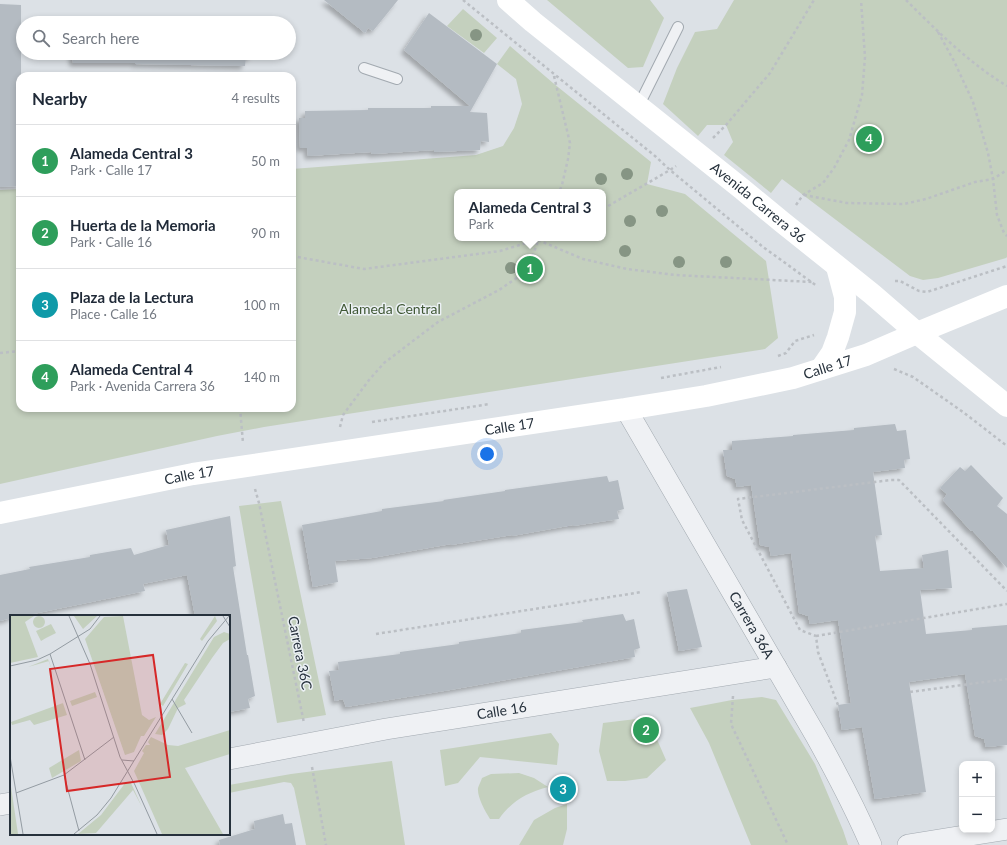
<!DOCTYPE html>
<html lang="en">
<head>
<meta charset="utf-8">
<style>
	:root { --surface:#fff; --page:#f2f2f3; --text:#1f2937; --muted:#747a83; --line:#e0e1e3; --accent:#c94368 }
	body { margin:0; font-family:Lato,sans-serif; background:var(--page); color:var(--text) }
	.controls { position:absolute; right:12px; bottom:12px; display:grid; overflow:hidden; border-radius:8px; box-shadow:0 2px 6px #0003 }
	.controls button { width:36px; height:36px; display:grid; place-items:center; padding:0; border:0; border-bottom:1px solid var(--line); background:var(--surface); color:var(--text); font:20px sans-serif }
	.you { position:absolute; left:487px; top:454px; width:14px; height:14px; margin:-10px; border:3px solid #fff; border-radius:50%; background:#1a73e8; box-shadow:0 0 0 6px #1a73e833 }
	.badge { display:grid; place-items:center; width:26px; height:26px; border-radius:50%; background:var(--accent); color:#fff; font-size:13px; font-weight:700 }
	.pin { position:absolute; translate:-50% -50%; border:2px solid #fff; box-shadow:0 1px 4px #0006 }
	.popup { position:absolute; left:454px; top:189px; width:152px; height:52px; box-sizing:border-box; display:grid; place-content:center; border-radius:8px; background:var(--surface); filter:drop-shadow(0 1px 3px #0005); font-size:13px; white-space:nowrap; color:var(--muted) }
	.popup b { font-size:15px; color:var(--text) }
	.popup::after { content:''; position:absolute; left:50%; top:100%; margin-left:-8px; border:8px solid transparent; border-top-color:var(--surface) }
	.list { margin:0; padding:0; list-style:none }
	h2 { display:flex; justify-content:space-between; align-items:center; height:52px; margin:0; padding:0 16px; font-size:17px }
	h2 small { font-size:13px; font-weight:400; color:var(--muted) }
	.list li { display:grid; grid-template-columns:26px 1fr auto; gap:12px; align-items:center; box-sizing:border-box; height:72px; padding:0 16px; border-top:1px solid var(--line) }
	.list b { display:block; font-size:15px; white-space:nowrap }
	.list p { margin:0; font-size:13px; white-space:nowrap; color:var(--muted) }
	.list em { font-size:13px; font-style:normal; color:var(--muted) }
	.icon { flex:none; width:22px; height:22px; fill:none; stroke:currentColor; stroke-width:2; stroke-linecap:round; stroke-linejoin:round }
	.map { position:relative; flex:none; width:1007px; height:845px; overflow:hidden }
	.search { position:absolute; background:var(--surface); box-shadow:0 2px 6px #0003; left:16px; top:16px; width:280px; height:44px; display:flex; align-items:center; gap:10px; box-sizing:border-box; padding:0 14px; border-radius:22px; color:var(--muted); font-size:15px }
	.panel { position:absolute; background:var(--surface); box-shadow:0 2px 6px #0003; left:16px; top:72px; width:280px; height:340px; border-radius:12px }
	.map>svg:first-child { display:block }
	.green { fill:#c4d0be; fill-rule:evenodd }
	.building { fill:#b4bbc2; filter:url(#shadow) }
	.lines { fill:none; stroke-linecap:round; stroke-linejoin:round }
	.lane-casing { stroke:#a2a9b0; stroke-width:12 }
	.street-casing { stroke:#a2a9b0; stroke-width:22 }
	.path { stroke:#bbbfc4; stroke-width:2.5; stroke-dasharray:3 3; stroke-linecap:butt }
	.lane { stroke:#eff1f4; stroke-width:10 }
	.street { stroke:#eff1f4; stroke-width:21 }
	.secondary { stroke:#fff; stroke-width:22 }
	.tree { fill:#869584 }
	.labels { text-anchor:middle; stroke-width:3; stroke-linejoin:round; paint-order:stroke }
	.street-label { font-size:14px; fill:#26313c; stroke:#ebf0f4 }
	.park-label { font-size:14px; fill:#3f5734; stroke:#ebf0f4 }
	.inset-road { fill:none; stroke:#939ba2; stroke-width:1 }
	.view { fill:#d62828; fill-opacity:0.15; stroke:#d62828; stroke-width:2 }
	.inset-edge { fill:none; stroke:#26313c; stroke-width:2 }
</style>
</head>
<body>
<div class="map">
<svg width="1007" height="845" viewBox="0 0 1007 845">
	<defs>
		<filter id="shadow"><feDropShadow dx="-3.5" dy="3.5" stdDeviation="2" flood-color="#0004"/></filter>
	</defs>
	<rect width="100%" height="100%" fill="#dce1e6"/>
	<!-- green -->
	<path class="green" d="M547,0h103l14,18 -21,49 -15,1z
		M734,0h273v257l-1,1 -68,20 -15,2 -13,-4 -128,-97 -11,14 -47,-38 9,-13 -7,-17h-19l-9,11 -35,-32 14,-36 18,-36 22,-3z
		M463,9l34,29 -13,15 -37,-27z
		M510,46l43,37 98,79 -4,22 38,10 81,67 12,77 -13,11 -501,78 -47,9 -217,48v-294l20,-1v219h272v-239l184,-14 27,-9 11,-18 8,-24 -6,-25 -19,-15zM457,192h146v46h-146z
		M281,501l45,214 -49,8 -38,-217z
		M762,697l14,3 39,64 28,66 5,15h-97l-42,-102 -19,-35 42,-8z
		M636,719l16,9 14,32 -19,18 -22,3h-18l-8,-30 4,-28z
		M551,733l8,11 -2,21 -77,-8 -22,26 -13,3 -5,-36z
		M392,761l13,84h-99l-12,-57 -3,-5 -7,-1 -55,11v-8l62,-11z
		M519,773l15,5 14,9c-22,6 -36,14 -49,32h-9c-5,-8 -13,-22 -12,-31 1,-3 3,-7 4,-10l9,-4z
		M567,804v25l-4,16h-44l15,-25 21,-12z"/>
	<!-- building -->
	<path class="building" d="M324,0h74l-25,31 -5,-3 -3,5z
		M0,4l21,1v71h-1v110l-20,1z
		M429,13l68,51 -27,48 17,1 2,29 -8,-1 -1,9 -46,2v-2l-62,4 -1,-2 -63,4 -1,-8h-7l-1,-30h6v-7l63,-1v-2h63v-2h39l-66,-56z
		M71,17l64,3v-1l63,3v-2l44,2v1h-171z
		M72,53h179l1,4 -6,1 -1,8 -110,-2v-1h-62z
		M895,424l2,7 9,-1 4,29 -6,1 1,8 -32,4 9,63 -7,1 5,35 44,-3 -2,-13 26,-5 4,38 -32,2 6,44 46,-4v-2l35,-3v120l-21,2 -2,-8 -9,-3 -10,-62 -56,8 17,110 -51,7 -13,-72 -20,3 -4,-25 13,-2 -13,-83 -28,4 -2,-8 -9,-3 -8,-60 -20,3 -2,-9 -9,-2 -9,-60 -14,2 -2,-8 -8,-3 -4,-26h9v-9l61,-5v-1l61,-5v-2z
		M971,465l32,33 -6,8 10,8v54l-35,-38 -1,1 -28,-31 4,-6 -7,-6 20,-21 5,4z
		M607,476l2,6 9,-2 6,29 -7,2 2,8 -46,7v-1l-61,11v-1l-61,10v-1l-79,14 -37,3 3,21 -25,5 -11,-62 80,-14v-2l62,-8 -1,-1 62,-9v-1z
		M230,516l6,50 -3,1 14,88h1l7,41 -7,3 2,9 -21,4v-96h-34l-8,-41 -44,9 2,7 -122,25h-12v2l-11,3v-46l30,-6 -1,-2 61,-10v-2l41,-7 3,7 35,-10 -3,-15z
		M687,589l15,58 -23,4 -12,-59z
		M623,614l3,7 8,-2 6,29 -6,2 1,7 -185,33 -104,17 -3,-8 -8,2 -6,-30 10,-1 -1,-8 62,-8v-2l59,-8v-2l62,-9v-3l62,-8 -1,-2z
		M283,814l2,10 7,-1 4,22h-76l-1,-5 36,-11 -1,-8z"/>
	<g class="lines">
		<!-- lane casing -->
		<g class="lane-casing">
			<path id="lane" d="M364,68l33,11
				M638,107l40,-80"/>
		</g>
		<!-- street casing -->
		<g class="street-casing">
			<g id="street">
				<path id="s1" d="M626,409l190,327c20,36 39,72 55,109"/>
				<path id="s2" d="M229,759l157,-30 390,-62"/>
				<path d="M0,805l11,-2"/>
				<path d="M908,845l99,-16"/>
			</g>
		</g>
		<!-- path -->
		<path class="path" d="M463,0l192,156 15,14 93,77 54,39
			M906,0c31,31 63,63 101,86
			M938,32l16,29 19,41 15,51 5,26 4,36 7,18 3,3
			M554,76l16,67 -2,16 -6,26 -3,7
			M713,138l13,-13 44,-52 44,-73
			M804,195l43,8 57,1 22,-5 49,-17 18,-3 14,-9
			M796,205l7,-10 20,-12 11,-15 15,-28 13,-45 3,-38 -4,-57
			M603,209l67,-39 6,-4
			M538,240l45,19 44,10 48,6 137,7
			M292,256l72,13 136,-18 43,-13
			M895,281h5l19,10 8,1 80,-26
			M0,353l20,-2
			M778,356l8,-3 9,-12 19,-6
			M894,369l19,8 50,35 44,34
			M661,378l60,-11
			M240,408l3,35
			M372,422l118,-18
			M340,427l3,-12 26,-35 15,-17 54,-41 61,-32 22,-15 11,-17 7,-20
			M255,489l4,14 45,220
			M376,634l266,-42
			M816,636l191,-32
			M910,692l97,-13
			M733,696l-2,28 57,121
			M838,705l-20,-53 -2,-16 -16,-6 -58,-110 -4,-21 153,-19h8l108,111
			M312,767l14,78"/>
		<!-- lane -->
		<use href="#lane" class="lane"/>
		<!-- street -->
		<use href="#street" class="street"/>
		<!-- secondary -->
		<g class="secondary">
			<path id="s3" d="M508,0l25,22 209,167 40,33 90,72 45,39 90,73"/>
			<path d="M821,369l11,-16 6,-16 7,-25v-15l-8,-30"/>
			<path id="s4" d="M0,513l193,-39 433,-65 80,-13 87,-18 73,-23 51,-22 90,-37"/>
		</g>
	</g>
	<!-- trees -->
	<g class="tree">
		<circle cx="476" cy="35" r="6"/>
		<circle cx="627" cy="174" r="6"/>
		<circle cx="601" cy="179" r="6"/>
		<circle cx="662" cy="211" r="6"/>
		<circle cx="630" cy="221" r="6"/>
		<circle cx="625" cy="251" r="6"/>
		<circle cx="679" cy="262" r="6"/>
		<circle cx="726" cy="262" r="6"/>
		<circle cx="511" cy="268" r="6"/>
	</g>
	<g class="labels">
		<!-- street labels -->
		<g class="street-label">
			<text dy="5" stroke="none"><textPath href="#s3" startOffset="322">Avenida Carrera 36</textPath></text>
			<text dy="5" stroke="none"><textPath href="#s4" startOffset="841">Calle 17</textPath></text>
			<text dy="5" stroke="none"><textPath href="#s4" startOffset="517">Calle 17</textPath></text>
			<text dy="5" stroke="none"><textPath href="#s4" startOffset="193">Calle 17</textPath></text>
			<text dy="5" stroke="none"><textPath href="#s1" startOffset="250">Carrera 36A</textPath></text>
			<text transform="translate(300 653) rotate(79)" y="5">Carrera 36C</text>
			<text dy="5" stroke="none"><textPath href="#s2" startOffset="277">Calle 16</textPath></text>
		</g>
		<!-- park labels -->
		<g class="park-label">
			<text x="390" y="314">Alameda Central</text>
		</g>
	</g>
	<!-- overview -->
	<g transform="translate(10 615)">
		<rect width="220" height="220" fill="#dce1e6"/>
		<path d="M23 7a6 6 0 1 1 12 0a6 6 0 1 1-12 0ZM0,1h24l-9,6 13,35 -28,6zM64,1h23l-14,13zM113,1l19,99 7,5 7,-3 -12,19h-3l-7,16 -9,3 -40,-116 19,-22zM205,1l2,5 -15,20 -2,-2zM41,9l5,9 -10,5 -3,-5 3,5 -5,3 -5,-10zM214,17l6,2v5l-7,4 -11,15 -28,42 2,4 -8,4 -10,21 -6,6 -7,-1 59,-97zM38,44l19,56 -33,10 -4,-5 -18,5 -1,-3 52,-19 -14,-42 -21,6zM175,48l3,1 -25,42 -3,-2zM85,77l2,5 -25,9 -2,-5zM220,115v24l-45,14 38,66h-61l-28,-63 10,-18 -2,-2 4,-6h4l-2,-3 3,-5 17,8 10,1zM69,135l2,11 -29,17 -3,-10zM0,165l8,54h-8zM116,167l5,1 11,24 -9,-17 -37,43 -18,1 23,-19z" fill="#c4d0be"/>
		<path class="inset-road" d="M59,1l21,48 30,93 15,28 22,49M213,1l7,11M40,39l35,106M0,51l27,-6 13,-6 40,-25 10,-13M162,84l20,34M0,141l13,78M112,145l12,1M54,160l15,56M6,178l48,-18 50,-38M64,219l23,-19 14,-17 97,-157 21,-25"/>
		<path class="view" d="M143,40l17,122 -103,14 -17,-122z"/>
		<rect width="220" height="220" class="inset-edge"/>
	</g>
</svg>
<div class="controls">
<button>+</button>
<button>−</button>
</div>
<div class="you"></div>
<div class="pin badge" style="left:530px;top:269px;background:#2e9e5b">1</div>
<div class="popup"><b>Alameda Central 3</b>Park</div>
<div class="pin badge" style="left:646px;top:730px;background:#2e9e5b">2</div>
<div class="pin badge" style="left:563px;top:789px;background:#0f9aa8">3</div>
<div class="pin badge" style="left:869px;top:139px;background:#2e9e5b">4</div>
<div class="search"><svg class="icon" aria-label="search" viewBox="0 0 24 24"><circle cx="10" cy="10" r="6"/><path d="M15 15l6 6"/></svg>Search here</div>
<section class="panel">
<h2>Nearby<small>4 results</small></h2>
<ul class="list">
<li><span class="badge" style="background:#2e9e5b">1</span><div><b>Alameda Central 3</b><p>Park · Calle 17</p></div><em>50 m</em></li>
<li><span class="badge" style="background:#2e9e5b">2</span><div><b>Huerta de la Memoria</b><p>Park · Calle 16</p></div><em>90 m</em></li>
<li><span class="badge" style="background:#0f9aa8">3</span><div><b>Plaza de la Lectura</b><p>Place · Calle 16</p></div><em>100 m</em></li>
<li><span class="badge" style="background:#2e9e5b">4</span><div><b>Alameda Central 4</b><p>Park · Avenida Carrera 36</p></div><em>140 m</em></li>
</ul>
</section>
</div>
</body>
</html>
